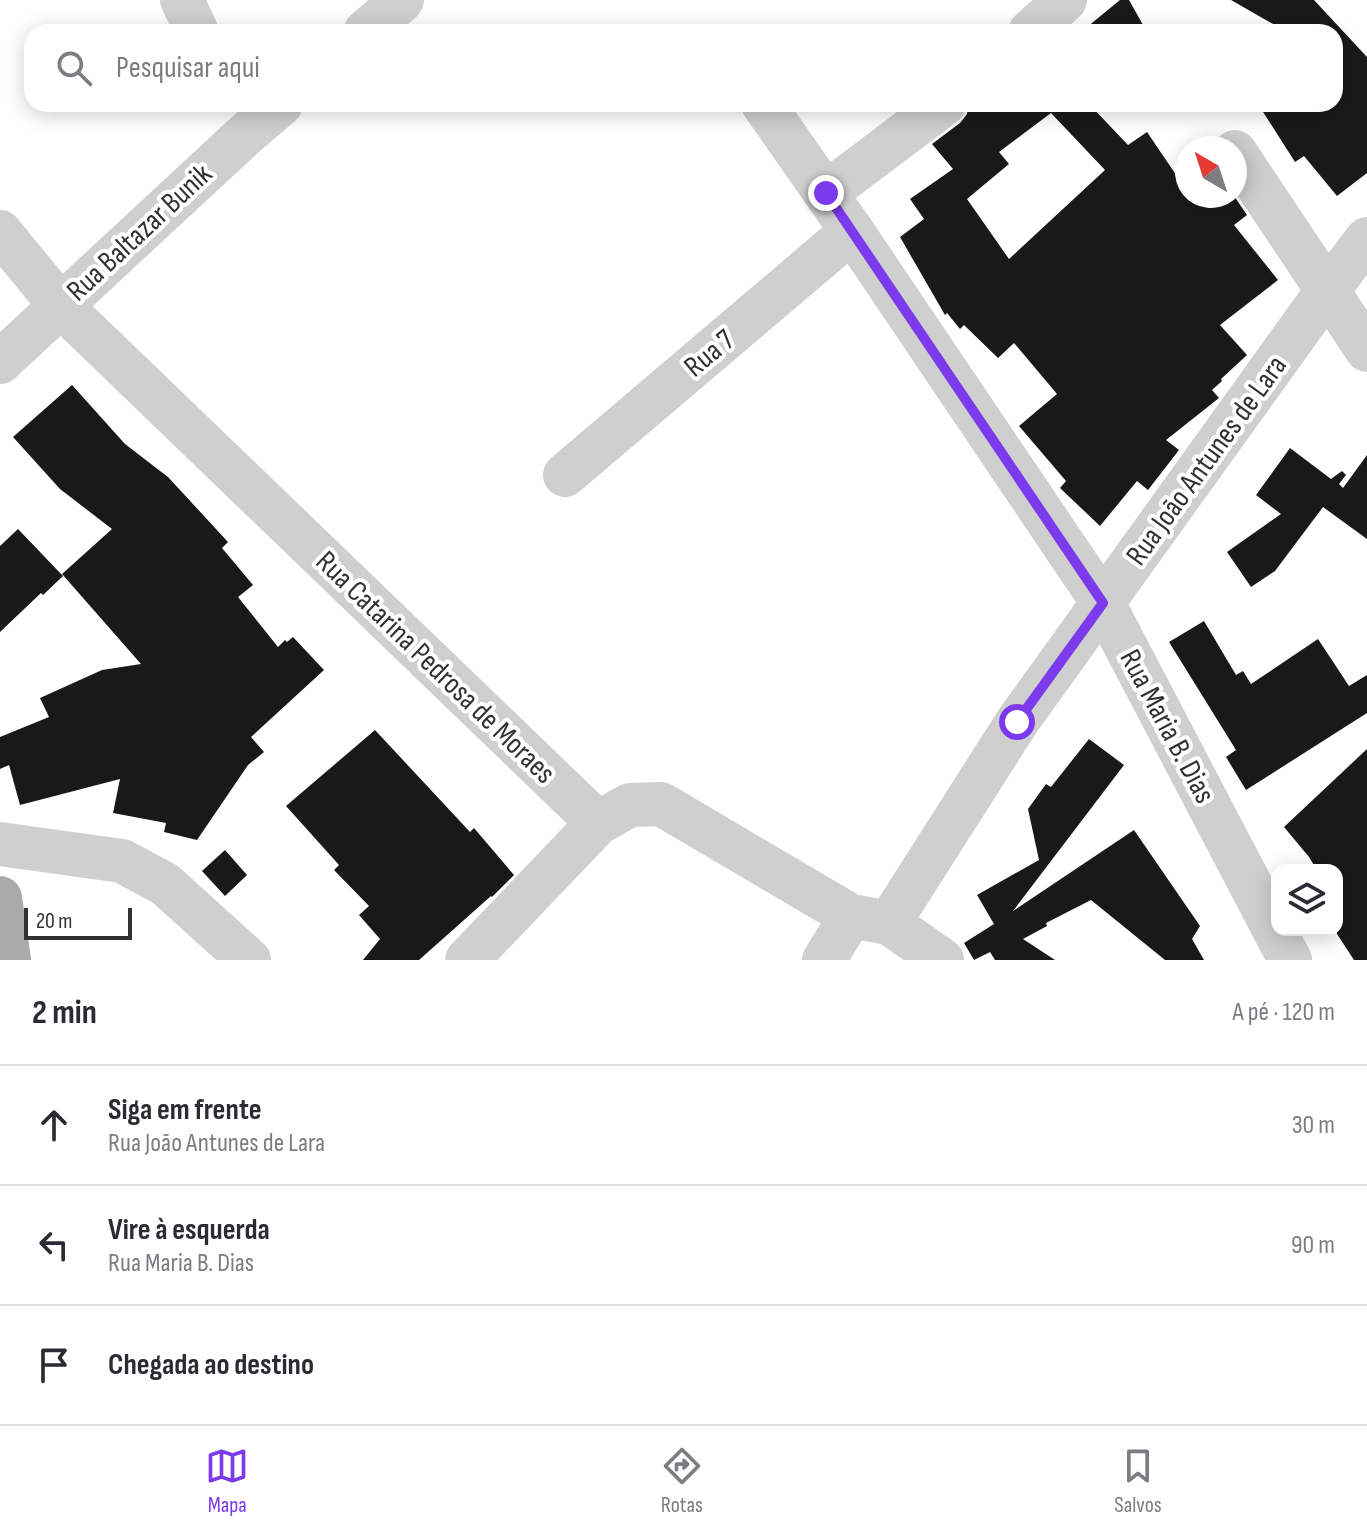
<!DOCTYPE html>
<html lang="pt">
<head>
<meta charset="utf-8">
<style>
	:root { --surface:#fff; --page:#f7f7f7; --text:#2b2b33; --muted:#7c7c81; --line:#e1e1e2; --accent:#7c3aed }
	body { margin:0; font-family:"Sofia Sans Condensed",sans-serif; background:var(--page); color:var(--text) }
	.controls { position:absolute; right:24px; bottom:24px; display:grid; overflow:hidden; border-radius:16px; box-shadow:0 4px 20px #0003 }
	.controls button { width:72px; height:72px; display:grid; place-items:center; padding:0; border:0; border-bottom:2px solid var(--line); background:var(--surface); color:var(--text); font:40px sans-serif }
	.compass { position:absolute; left:1175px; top:136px; width:72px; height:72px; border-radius:50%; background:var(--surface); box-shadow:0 4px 20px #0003; rotate:321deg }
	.scale { position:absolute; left:24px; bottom:20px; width:108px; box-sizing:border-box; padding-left:8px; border:4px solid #323232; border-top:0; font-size:22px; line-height:28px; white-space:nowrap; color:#323232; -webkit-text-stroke:6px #fff; paint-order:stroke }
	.stop { position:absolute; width:24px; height:24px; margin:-18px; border:6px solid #7c3aed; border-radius:50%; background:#fff }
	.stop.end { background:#7c3aed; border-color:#fff; box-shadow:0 2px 8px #0008 }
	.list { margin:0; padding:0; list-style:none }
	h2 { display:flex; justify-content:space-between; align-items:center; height:104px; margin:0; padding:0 32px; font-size:34px }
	h2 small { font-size:26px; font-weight:400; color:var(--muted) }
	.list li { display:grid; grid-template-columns:52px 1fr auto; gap:24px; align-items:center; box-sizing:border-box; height:120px; padding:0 32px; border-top:2px solid var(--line) }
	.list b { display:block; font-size:30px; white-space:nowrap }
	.list p { margin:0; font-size:26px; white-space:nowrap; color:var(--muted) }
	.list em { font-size:26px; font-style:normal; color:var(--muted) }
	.icon { flex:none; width:44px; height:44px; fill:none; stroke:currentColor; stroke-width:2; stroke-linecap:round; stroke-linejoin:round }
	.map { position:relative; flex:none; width:1367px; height:960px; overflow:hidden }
	.search { position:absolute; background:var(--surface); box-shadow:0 4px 20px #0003; left:24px; right:24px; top:24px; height:88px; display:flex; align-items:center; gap:20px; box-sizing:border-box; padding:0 28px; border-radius:24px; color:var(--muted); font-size:30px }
	.sheet { height:464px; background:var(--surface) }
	nav { display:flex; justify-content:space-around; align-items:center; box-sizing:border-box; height:112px; border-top:2px solid var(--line); background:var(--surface); font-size:22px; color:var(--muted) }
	nav a { display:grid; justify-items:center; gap:4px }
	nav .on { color:var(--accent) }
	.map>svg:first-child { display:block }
	.building { fill:#191919; fill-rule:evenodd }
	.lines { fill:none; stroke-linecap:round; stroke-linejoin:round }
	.minor { stroke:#cfcfcf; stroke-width:44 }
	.major { stroke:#aaa; stroke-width:44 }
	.route { stroke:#7c3aed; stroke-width:10 }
	.labels { text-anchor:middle; stroke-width:8; stroke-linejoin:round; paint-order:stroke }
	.street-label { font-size:30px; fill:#323232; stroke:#fff }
</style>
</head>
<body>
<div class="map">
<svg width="1367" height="960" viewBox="0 0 1367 960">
	<rect width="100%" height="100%" fill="#fff"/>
	<!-- building -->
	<path class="building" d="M1120,0h9l18,32h-66z
		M1231,0h83l53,57v116l-30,23 -33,-40 -9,6 -37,-58h77v-72h-48z
		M972,104h117l39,41 19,-13 40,59v5h47l13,19 -13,10 44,55 -58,45 27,30 -26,24 1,2 -10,9 7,8 -53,42 13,10 -31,40 -11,-9 -37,45 -40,-38 6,-7 -47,-55 38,-32 -43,-51 -16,15 -34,-33 -4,4 -13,-16 -2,2 -45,-78 24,-18 -14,-20 43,-30 -21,-25 28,-21 7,-9 1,-6zM1051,113l54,57 -96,89 -42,-60 42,-35 -10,-12z
		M72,385l53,59 43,33 60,65 -6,6 31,37 -15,12 40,50 7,-7 2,2 6,-5 31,33 -73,67 13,15 -16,13 -51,75 -33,-8 2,-9 -53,-10 7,-34 -100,26 -11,-40 -9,4v-32l49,-20 -9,-19 62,-28 39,-6 -79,-90 50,-45 -52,-40 -47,-52z
		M1290,448l41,31 11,-8 4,4 -7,9 4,4 24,-33v84l-44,-32 -48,64 -24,16 -24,-35 54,-38 -25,-19z
		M18,529l45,47 -20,19 -2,-2 -41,39v-86z
		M1204,621l32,54 7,-4 8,13 67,-45 31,47 18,-11v38l-121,77 -20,-33 10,-7 -67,-108z
		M375,730l95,102 4,-4 40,47 -22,22 -1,-1 -72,64h-56l17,-21 -21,-24 10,-9 -35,-36 5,-5 -53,-59z
		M1089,739l35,26 -111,146 121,-81 66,96 -8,13 12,21h-39l-74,-60 -45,23 1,3 -24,13 32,21h-60l-5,-8 -16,8 -10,-17 30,-19 -17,-29 62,-35 -11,-51 18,-25 5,3z
		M1367,749v211h-13l-17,-26v-64h-20l-8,-13 -25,-30z
		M225,850l22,25 -22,21 -23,-25z"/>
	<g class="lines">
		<!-- minor -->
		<path class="minor" d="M182,0l15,32
			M365,32l37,-32
			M1030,32l35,-32
			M763,104l89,127 251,372 187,357
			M1235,152l132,198
			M826,193l118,-89
			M0,232l60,73 538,518
			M0,362l246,-228 35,-30
			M565,475l287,-244
			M0,844l122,17 43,23 84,76
			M889,923l128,-201 310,-431 40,-52
			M467,960l131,-137 32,-18 31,-1 190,112 38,7 53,37
			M824,960l27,-44"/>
		<!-- major -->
		<path class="major" d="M0,898l9,62"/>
	</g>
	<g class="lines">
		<!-- route -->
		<path class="route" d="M826,193l277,410 -86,119"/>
	</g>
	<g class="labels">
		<!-- street labels -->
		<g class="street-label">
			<text transform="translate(139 232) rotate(-43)" y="10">Rua Baltazar Bunik</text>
			<text transform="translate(709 353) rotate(-40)" y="10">Rua 7</text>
			<text transform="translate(1206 460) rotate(-54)" y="10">Rua João Antunes de Lara</text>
			<text transform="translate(436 667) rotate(44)" y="10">Rua Catarina Pedrosa de Moraes</text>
			<text transform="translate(1168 726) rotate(62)" y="10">Rua Maria B. Dias</text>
		</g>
	</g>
</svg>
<div class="controls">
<button><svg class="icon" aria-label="layers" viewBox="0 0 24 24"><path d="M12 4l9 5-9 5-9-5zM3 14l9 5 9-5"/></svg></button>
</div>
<svg class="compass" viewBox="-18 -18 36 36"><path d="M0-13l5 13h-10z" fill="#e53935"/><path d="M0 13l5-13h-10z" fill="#7c7c81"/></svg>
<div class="scale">20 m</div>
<div class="stop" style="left:1017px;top:722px"></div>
<div class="stop end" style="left:826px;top:193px"></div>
<div class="search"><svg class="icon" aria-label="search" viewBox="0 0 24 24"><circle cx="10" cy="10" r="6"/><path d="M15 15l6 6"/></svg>Pesquisar aqui</div>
</div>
<section class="sheet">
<h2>2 min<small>A pé · 120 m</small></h2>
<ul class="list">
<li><svg class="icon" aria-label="ahead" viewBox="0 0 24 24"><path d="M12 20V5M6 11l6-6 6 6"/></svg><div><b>Siga em frente</b><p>Rua João Antunes de Lara</p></div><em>30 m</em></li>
<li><svg class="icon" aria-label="left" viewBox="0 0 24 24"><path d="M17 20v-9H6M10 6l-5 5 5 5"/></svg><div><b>Vire à esquerda</b><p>Rua Maria B. Dias</p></div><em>90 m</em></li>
<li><svg class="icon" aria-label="arrive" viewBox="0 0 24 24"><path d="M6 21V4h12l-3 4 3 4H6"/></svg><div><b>Chegada ao destino</b></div></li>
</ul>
</section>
<nav>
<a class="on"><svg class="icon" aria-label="map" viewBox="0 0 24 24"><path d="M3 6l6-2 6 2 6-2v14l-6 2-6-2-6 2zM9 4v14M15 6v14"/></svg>Mapa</a>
<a><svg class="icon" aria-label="directions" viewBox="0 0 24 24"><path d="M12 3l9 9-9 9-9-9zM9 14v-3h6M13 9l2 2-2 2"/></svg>Rotas</a>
<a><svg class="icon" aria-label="saved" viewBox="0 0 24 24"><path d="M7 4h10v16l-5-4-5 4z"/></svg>Salvos</a>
</nav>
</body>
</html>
